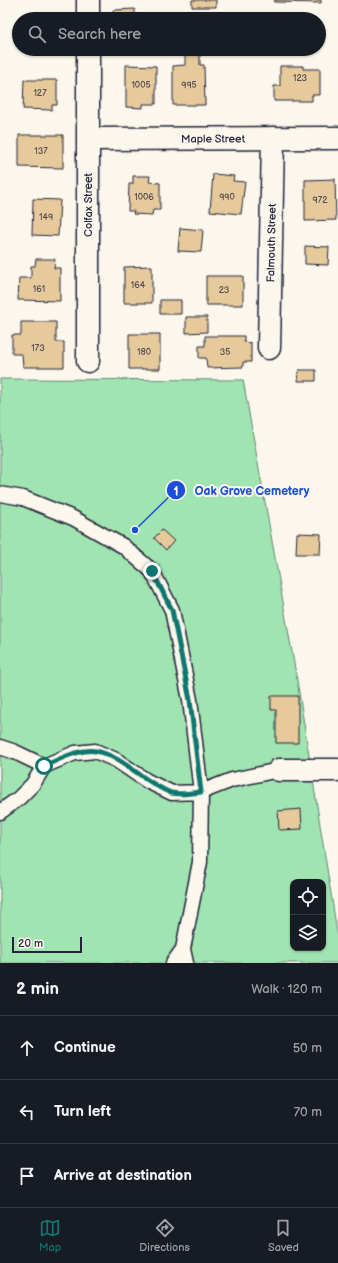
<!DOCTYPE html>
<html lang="en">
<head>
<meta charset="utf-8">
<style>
	:root { --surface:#171b24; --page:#242831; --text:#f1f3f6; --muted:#9ea1a6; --line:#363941; --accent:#0f766e }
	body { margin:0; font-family:"Balsamiq Sans",sans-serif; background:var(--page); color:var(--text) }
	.controls { position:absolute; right:12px; bottom:12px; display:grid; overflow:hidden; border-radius:8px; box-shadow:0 1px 3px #0004 }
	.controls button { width:36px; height:36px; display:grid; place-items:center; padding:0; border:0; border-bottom:1px solid var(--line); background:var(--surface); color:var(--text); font:20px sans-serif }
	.scale { position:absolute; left:12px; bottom:10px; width:70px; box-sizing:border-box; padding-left:4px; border:2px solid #22223b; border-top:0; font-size:11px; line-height:14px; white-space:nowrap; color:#22223b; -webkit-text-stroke:3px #fbf7ec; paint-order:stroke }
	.stop { position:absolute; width:12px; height:12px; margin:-9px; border:3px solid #0f766e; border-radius:50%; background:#fff }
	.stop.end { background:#0f766e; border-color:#fff; box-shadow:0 1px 4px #0008 }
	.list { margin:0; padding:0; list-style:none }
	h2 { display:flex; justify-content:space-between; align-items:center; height:52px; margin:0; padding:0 16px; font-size:17px }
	h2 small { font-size:13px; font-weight:400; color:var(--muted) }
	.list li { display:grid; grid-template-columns:26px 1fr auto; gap:12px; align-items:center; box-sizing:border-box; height:64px; padding:0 16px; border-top:1px solid var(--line) }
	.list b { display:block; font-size:15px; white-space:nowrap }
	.list em { font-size:13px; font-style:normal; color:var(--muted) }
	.icon { flex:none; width:22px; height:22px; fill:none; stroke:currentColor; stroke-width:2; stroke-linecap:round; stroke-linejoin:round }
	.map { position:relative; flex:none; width:338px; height:963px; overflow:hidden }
	.search { position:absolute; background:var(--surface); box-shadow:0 1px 3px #0004; left:12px; right:12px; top:12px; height:44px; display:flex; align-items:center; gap:10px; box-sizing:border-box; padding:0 14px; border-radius:22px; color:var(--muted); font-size:15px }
	.sheet { height:244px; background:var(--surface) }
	nav { display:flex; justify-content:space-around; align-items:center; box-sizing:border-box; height:56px; border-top:1px solid var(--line); background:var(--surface); font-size:11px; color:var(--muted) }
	nav a { display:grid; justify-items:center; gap:2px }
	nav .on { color:var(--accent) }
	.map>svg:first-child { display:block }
	.green { fill:#a0e5b1; stroke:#618476; fill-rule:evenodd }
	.building { fill:#e6ca9b; stroke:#22223b }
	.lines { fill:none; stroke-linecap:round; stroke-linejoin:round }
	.lane-casing { stroke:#22223b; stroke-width:17 }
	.street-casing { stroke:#22223b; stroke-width:25 }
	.lane { stroke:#fbf7ec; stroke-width:14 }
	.street { stroke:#fbf7ec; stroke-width:22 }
	.route { stroke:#0f766e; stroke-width:5 }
	.labels { text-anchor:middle; stroke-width:4; stroke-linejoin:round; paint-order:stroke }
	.number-label { font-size:9px; fill:#534c53 }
	.street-label { font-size:11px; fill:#22223b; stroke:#fbf7ec }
	.leader { fill:none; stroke:#1d4ed8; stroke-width:1.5 }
	.callout-dot { fill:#1d4ed8; stroke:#fbf7ec; stroke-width:1.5 }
	.mark-label { font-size:12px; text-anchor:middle; font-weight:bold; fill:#fff }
	.callout-label { font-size:12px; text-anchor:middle; font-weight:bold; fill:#1d4ed8; stroke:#fbf7ec; stroke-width:4; stroke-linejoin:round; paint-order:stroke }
</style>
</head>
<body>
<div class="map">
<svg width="338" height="963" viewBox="0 0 338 963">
	<rect width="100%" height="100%" fill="#fbf7ec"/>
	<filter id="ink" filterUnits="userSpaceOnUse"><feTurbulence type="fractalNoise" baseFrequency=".025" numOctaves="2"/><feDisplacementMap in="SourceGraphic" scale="8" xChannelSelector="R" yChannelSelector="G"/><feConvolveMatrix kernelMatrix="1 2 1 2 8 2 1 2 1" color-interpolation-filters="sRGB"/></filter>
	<g filter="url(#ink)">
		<!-- green -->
		<path class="green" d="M0,379l243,1 54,300 41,258v25h-338zM293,882h30v66h-30z"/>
		<!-- building -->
		<path class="building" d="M192,0h24v7h-24z
			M275,0h46v3l-47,-1z
			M135,9v10h-21l-1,-9z
			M22,49h36l1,2h-37z
			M185,53h15v12h4l1,40h-32v-39l12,-1z
			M126,65l30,1v38h-13v4l-17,-1z
			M280,66h23v3h17v26h-8v6h-38v-15h6z
			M24,80h33v25h-5v5l-29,-1z
			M19,135h44v33l-44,-1z
			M213,174l21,2 -1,5 12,1 -4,32 -31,-3z
			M133,176h17l-1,6 11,1v27h-7l-1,5 -19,-1 1,-3h-6l1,-27h4z
			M335,179l1,41 -31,1v-41z
			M33,199l27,1 -2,36 -26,-1z
			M180,228l23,2 -2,22 -23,-1z
			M305,246l24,1 -1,18 -23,-1z
			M36,259h19l-1,9h6v33l-42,-1 1,-22h12v-12h4z
			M152,266v37h-28v-36z
			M206,276h37v29h-37z
			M160,300h21v14h-21z
			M186,317h21v15l-21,1z
			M21,322h35v20h8v25h-41l-1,-13h-10v-19h9z
			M129,334h31v35h-31z
			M205,336h39v6l7,1v19h-8v5l-36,1 -1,-10h-7v-12h6z
			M299,370h17v11h-18z
			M162,530l12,11 -8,9 -12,-12z
			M297,533l24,1 -1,20h-24z
			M271,696h27v47h-22v-33h-5z
			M301,809l1,20 -23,1 -1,-19z"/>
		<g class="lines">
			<!-- lane casing -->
			<g class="lane-casing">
				<path id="lane" d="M0,494l23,4 50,20 50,28 29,25 20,39 18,90 11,92 31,-12 47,-10
					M0,747l15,5 29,14
					M0,812l18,-13 15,-15 11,-18 31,-13 20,-2 21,9 31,21 25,12 29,-1 -1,70 -17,87 3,14
					M173,963l10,-14"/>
			</g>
			<!-- street casing -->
			<g class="street-casing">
				<g id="street">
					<path d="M88,0v19"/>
					<path id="s1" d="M89,139l249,-1"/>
					<path id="s2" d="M269,348l4,-210"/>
					<path d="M88,361v-312"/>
					<path d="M279,770h59"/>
				</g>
			</g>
			<!-- lane -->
			<use href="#lane" class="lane"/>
			<!-- street -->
			<use href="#street" class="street"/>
		</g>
	</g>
	<g class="lines" filter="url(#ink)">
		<!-- route -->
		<path class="route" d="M44,766c14,-6 37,-18 52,-15 28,6 48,32 75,42 8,2 21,0 30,-1l-11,-92 -18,-90 -20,-39"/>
	</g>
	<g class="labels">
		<!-- number labels -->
		<g class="number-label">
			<text x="300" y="81">123</text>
			<text x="141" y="88">1005</text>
			<text x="189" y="88">995</text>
			<text x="40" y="96">127</text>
			<text x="41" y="154">137</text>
			<text x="144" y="200">1006</text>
			<text x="227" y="200">990</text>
			<text x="320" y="203">972</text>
			<text x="46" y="220">149</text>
			<text x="138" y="288">164</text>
			<text x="39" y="292">161</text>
			<text x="224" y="293">23</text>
			<text x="38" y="351">173</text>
			<text x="144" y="355">180</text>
			<text x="225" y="355">35</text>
		</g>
		<!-- street labels -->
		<g class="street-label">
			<text dy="4" stroke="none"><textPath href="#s1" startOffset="124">Maple Street</textPath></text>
			<text transform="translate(88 205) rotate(-90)" y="4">Colfax Street</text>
			<text dy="4" stroke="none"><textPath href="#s2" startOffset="105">Falmouth Street</textPath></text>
		</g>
	</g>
	<!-- callouts -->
	<path class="leader" d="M135 530L176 490"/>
	<g class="callout-dot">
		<circle cx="135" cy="530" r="4"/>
		<circle cx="176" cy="490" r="10"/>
	</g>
	<g class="mark-label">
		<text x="176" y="495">1</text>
	</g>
	<g class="callout-label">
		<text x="252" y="495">Oak Grove Cemetery</text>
	</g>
</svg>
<div class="controls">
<button><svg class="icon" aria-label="locate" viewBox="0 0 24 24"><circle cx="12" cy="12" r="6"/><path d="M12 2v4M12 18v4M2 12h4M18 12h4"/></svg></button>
<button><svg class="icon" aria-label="layers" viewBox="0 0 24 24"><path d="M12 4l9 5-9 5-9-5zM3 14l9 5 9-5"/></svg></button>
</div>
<div class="scale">20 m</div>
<div class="stop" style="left:44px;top:766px"></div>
<div class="stop end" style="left:152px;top:571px"></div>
<div class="search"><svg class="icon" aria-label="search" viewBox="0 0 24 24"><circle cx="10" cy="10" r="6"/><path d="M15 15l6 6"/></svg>Search here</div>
</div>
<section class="sheet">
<h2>2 min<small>Walk · 120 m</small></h2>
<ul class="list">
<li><svg class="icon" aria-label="ahead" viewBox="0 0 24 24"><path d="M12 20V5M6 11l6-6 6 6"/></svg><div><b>Continue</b></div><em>50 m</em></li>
<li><svg class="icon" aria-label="left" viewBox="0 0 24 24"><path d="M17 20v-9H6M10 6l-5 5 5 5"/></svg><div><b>Turn left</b></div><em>70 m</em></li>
<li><svg class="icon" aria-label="arrive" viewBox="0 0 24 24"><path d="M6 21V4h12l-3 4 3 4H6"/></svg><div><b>Arrive at destination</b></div></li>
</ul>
</section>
<nav>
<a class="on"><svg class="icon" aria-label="map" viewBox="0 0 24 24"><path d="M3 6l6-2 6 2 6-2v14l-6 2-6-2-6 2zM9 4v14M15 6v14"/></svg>Map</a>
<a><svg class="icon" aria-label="directions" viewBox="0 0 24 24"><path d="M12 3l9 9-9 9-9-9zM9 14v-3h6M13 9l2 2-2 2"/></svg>Directions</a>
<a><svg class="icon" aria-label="saved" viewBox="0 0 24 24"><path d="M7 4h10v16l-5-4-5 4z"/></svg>Saved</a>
</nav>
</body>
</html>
